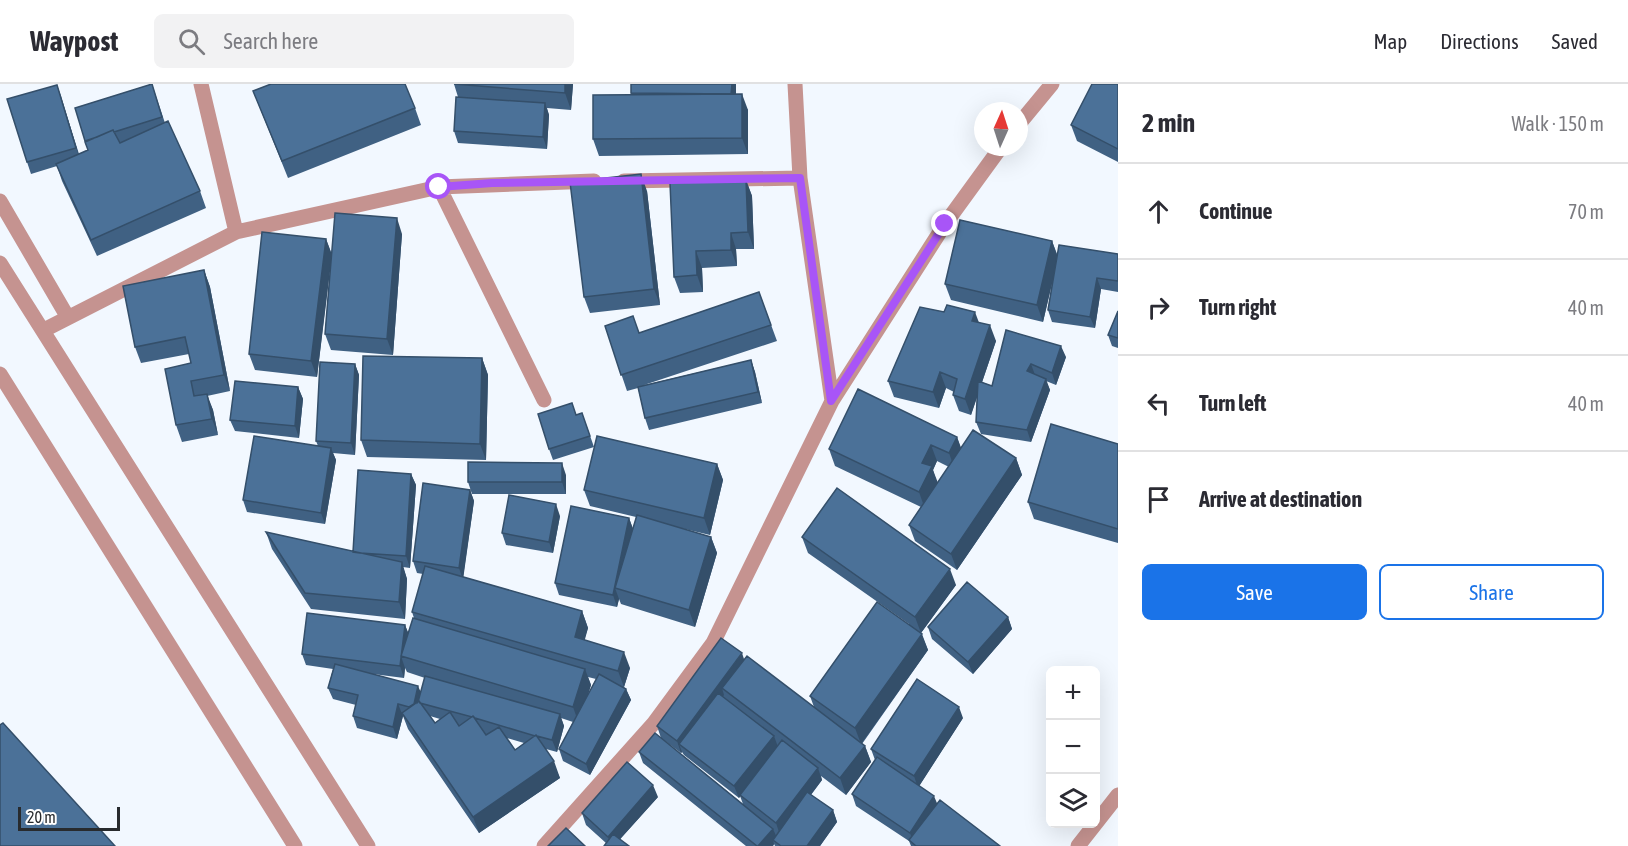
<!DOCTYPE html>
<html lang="en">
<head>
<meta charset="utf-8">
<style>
	:root { --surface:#fff; --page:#f2f2f3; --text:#2b2b33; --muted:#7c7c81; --line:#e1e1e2; --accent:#1a73e8 }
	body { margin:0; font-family:"Asap Condensed",sans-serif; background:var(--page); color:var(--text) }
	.controls { position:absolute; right:18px; bottom:18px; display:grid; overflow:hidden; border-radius:9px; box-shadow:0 6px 24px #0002 }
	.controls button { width:54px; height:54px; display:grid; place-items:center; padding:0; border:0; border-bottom:2px solid var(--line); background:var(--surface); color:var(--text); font:30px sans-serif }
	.compass { position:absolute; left:974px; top:18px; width:54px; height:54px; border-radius:50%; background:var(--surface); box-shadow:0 6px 24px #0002; rotate:3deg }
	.scale { position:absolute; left:18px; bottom:15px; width:102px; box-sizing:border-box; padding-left:6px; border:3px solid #282b2e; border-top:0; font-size:16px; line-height:21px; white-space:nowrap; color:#282b2e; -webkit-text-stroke:4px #fff; paint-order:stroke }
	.stop { position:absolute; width:18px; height:18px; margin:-14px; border:4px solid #a855f7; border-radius:50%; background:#fff }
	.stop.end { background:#a855f7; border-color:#fff; box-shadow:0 2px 6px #0008 }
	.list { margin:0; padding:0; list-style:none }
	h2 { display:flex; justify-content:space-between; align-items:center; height:78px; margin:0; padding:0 24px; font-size:26px }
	h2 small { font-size:20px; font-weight:400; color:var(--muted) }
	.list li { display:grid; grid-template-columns:39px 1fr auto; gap:18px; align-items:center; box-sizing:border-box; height:96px; padding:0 24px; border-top:2px solid var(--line) }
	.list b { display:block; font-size:22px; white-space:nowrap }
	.list em { font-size:20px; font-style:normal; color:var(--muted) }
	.actions { display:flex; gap:12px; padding:18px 24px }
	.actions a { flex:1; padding:14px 0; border:2px solid var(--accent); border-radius:9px; text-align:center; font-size:21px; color:var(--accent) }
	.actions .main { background:var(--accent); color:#fff }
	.icon { flex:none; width:33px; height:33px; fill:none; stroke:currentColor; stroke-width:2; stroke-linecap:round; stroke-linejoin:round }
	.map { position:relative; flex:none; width:1118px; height:762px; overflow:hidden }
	header { display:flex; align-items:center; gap:36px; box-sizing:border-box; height:84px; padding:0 30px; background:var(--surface); border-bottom:2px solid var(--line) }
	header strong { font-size:28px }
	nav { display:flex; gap:33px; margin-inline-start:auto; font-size:21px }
	.search { width:420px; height:54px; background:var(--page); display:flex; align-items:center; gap:15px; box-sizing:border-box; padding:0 21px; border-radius:9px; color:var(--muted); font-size:22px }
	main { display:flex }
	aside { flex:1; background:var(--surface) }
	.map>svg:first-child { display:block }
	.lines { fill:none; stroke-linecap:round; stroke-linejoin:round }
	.minor { stroke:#c59390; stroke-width:15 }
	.tertiary { stroke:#c59390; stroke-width:15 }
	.wall { fill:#406183; fill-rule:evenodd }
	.shaded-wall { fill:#344f6a }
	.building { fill:#4b7198; stroke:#344f6a; stroke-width:1.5 }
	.route { stroke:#a855f7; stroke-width:8 }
</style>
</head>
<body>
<header>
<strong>Waypost</strong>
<div class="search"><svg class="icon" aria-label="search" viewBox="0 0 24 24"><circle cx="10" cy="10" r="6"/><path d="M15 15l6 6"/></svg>Search here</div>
<nav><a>Map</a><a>Directions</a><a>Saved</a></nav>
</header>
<main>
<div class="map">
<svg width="1118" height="762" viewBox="0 0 1118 762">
	<rect width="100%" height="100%" fill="#f2f8ff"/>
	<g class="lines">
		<!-- minor -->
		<path class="minor" d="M201,0l35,148
			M795,0l5,94 32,223
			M1019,40l33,-40
			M624,97l176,-3
			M439,103l105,213
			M0,117l67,115
			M44,246l192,-98 203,-45 155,-6
			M544,762l110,-123 59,-80 119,-242 113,-177 56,-77
			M1078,762l40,-51"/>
		<!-- tertiary -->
		<path class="tertiary" d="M0,179l368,583
			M0,290l295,472"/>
	</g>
	<!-- wall -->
	<path class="wall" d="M152,0l13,39 35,68 6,17 -109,48 -35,-75 -5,-15 -26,8 -4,-12 30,-77 22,69 9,-4 -13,-42z
		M454,0h119l-2,26 -24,-2 2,7 -2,34 -89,-6 -4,-12 4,-34z
		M631,0h105v10l12,16v44l-149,2 -6,-17 38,-44z
		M1118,0v78l-41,-21 -6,-16z
		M253,7l162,17 6,17 -133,53z
		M746,96l6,16 2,53h-18l1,17 -35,2 1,24 -23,1 -6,-16z
		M647,107l13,114 -70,8 -6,-16z
		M402,150l-9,121 -62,-5 -6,-16 6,-75 -14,118 -62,-7 -6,-16 77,-115 6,16z
		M1052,157l5,13h61v38l-17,-3 -6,39 -43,-6 -4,-12 4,-27 -9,39 -92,-22 -6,-16z
		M204,186l6,17 20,104 -23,5 6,14 5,25 -36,7 -6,-17 15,-62 -2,-9 -48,9 -6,-16z
		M759,208l18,49 -133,44 107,-25 4,12 7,31 -113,27 -4,-12 -7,-30 -11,3 -22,-65 34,7z
		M1118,227v37l-6,-2 -4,-11z
		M978,238l18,19 -14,41 10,4 14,-56 60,27 -10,28 -10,-4 4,9 -19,52 -50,-8 -5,-12 1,-25 -6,18 -12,-4 -6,-16 1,-3 -8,-4 -7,20 -45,-11 -6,-16z
		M482,274l6,17 -2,85 -119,-3 -6,-17z
		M355,280l4,11 -4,80 -22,-2 3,7 -11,64 -78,-12 -4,-12 75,-54 -2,-5z
		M298,303l5,12 -4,39 -64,-7 -5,-11z
		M582,329l12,34 -41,13 -4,-11z
		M957,353l4,12 55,9 6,17 -65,95 -42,-29 -6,-16 12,-18 -86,-41 -6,-17zM937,377l12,6 -12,17 -4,-14z
		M1118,360v99l-84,-24 -6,-17z
		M717,380l6,16 -13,55 -38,-9 39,11 6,16 -22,74 -74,-23 -2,-5 -2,8 -58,-12 -4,-12 74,-65 4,11 3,-12 -46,-11 -6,-16z
		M411,390l5,11 -6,83 -7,-1 4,12 -2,40 -94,-10 -39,-60 -6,-17 87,20z
		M566,391v19h-94l-4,-12z
		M470,406l4,11 -11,76 119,34 6,17 -4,12 46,28 -6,19 2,2 5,11 -41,75 -27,-14 -4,-12 14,-27 -12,-4 3,8 -7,26 -11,-3 14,29 -81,55 -71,-104 -5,-13 -6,23 -40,-11 -4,-12 3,-11 -23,-6 -5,-11 5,-19 -27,-4 -4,-11 103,-29 3,8 6,-15 -2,-6 11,-38 -6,-1 -4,-12zM405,584l2,4 18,6 -4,13 -48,-17 31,4zM588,593l8,2 -8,15 3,-9zM430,632l10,3 -5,4zM507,654l17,5 -9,7z
		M560,432l-7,37 -47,-8 -4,-12z
		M802,453l154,48 -35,48 7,17 -66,94 3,2 6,16 -25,33 -25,-19 1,4 -11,15 22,15 4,12 -17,24h-45l-1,-2 -1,2h-27l-103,-83 -4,-11 22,-14 -4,-12 87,-66 70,47 -4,-11 99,-72 -101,-71zM661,654l20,15 1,-1 2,3 55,43 1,-2 3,8z
		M1008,533l4,12 -39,45 -41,-35 -4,-12z
		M963,634l-44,68 18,18 63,42h-89l-2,-5 -53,-35 -4,-12 23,-34 -4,-11z
		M658,713l-38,42 -14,4 -20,-18 -4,-12z"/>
	<!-- shaded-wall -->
	<path class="shaded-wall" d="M565,0h8l-2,26 -6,-17z
		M732,0h4v21l-5,-11z
		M57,1l4,11 19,63 -4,-11z
		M742,10l6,16v44l-6,-16z
		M545,19l4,12 -2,34 -4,-12z
		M641,90l6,17 13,114 -6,-16z
		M746,96l6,16 2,53 -6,-17z
		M397,134l5,16 -9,121 -6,-16z
		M731,149l5,16 1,17 -6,-16z
		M326,155l6,16 -15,122 -6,-16z
		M1052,157l6,17 -15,64 -6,-17z
		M696,167l6,17 1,24 -6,-17z
		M204,186l6,17 20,104 -6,-16z
		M1097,194l4,11 -6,39 -5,-11z
		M975,228l6,16 -9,-7z
		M990,241l6,16 -25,74 -6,-16z
		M1061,262l5,11 -10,28 -4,-12z
		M482,274l6,17 -2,85 -6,-16z
		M751,276l4,12 7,31 -4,-11z
		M355,280l4,11 -4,80 -4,-12z
		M1031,280l4,11 -8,-4z
		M940,288l6,16 -7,20 -6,-16z
		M1046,295l4,11 -19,52 -4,-12z
		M298,303l5,12 -4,39 -4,-12z
		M207,310l6,16 5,25 -6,-16z
		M957,353l6,16 -8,17 -6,-17z
		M931,361l6,16 -4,9 5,13 -13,26 -6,-17 3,-29z
		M331,364l5,12 -11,64 -4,-11z
		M1016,374l6,17 -65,95 -6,-16z
		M562,379l4,12v19l-4,-12z
		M717,380l6,16 -13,55 -6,-17z
		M411,390l5,11 -6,83 -4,-12z
		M470,406l4,11 -11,79 -4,-12z
		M556,420l4,12 -7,37 -4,-11z
		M629,434l4,11 -18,59 4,11 -2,8 -4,-12z
		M711,453l6,16 -22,74 -6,-17z
		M402,478l5,17 -2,40 -6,-17z
		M950,485l6,16 -35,48 -6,-16z
		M582,527l6,17 -7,26 -6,-17z
		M1008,533l4,12 -39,45 -5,-12z
		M405,541l5,12 -9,19z
		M922,550l6,16 -67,94 -6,-16z
		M624,568l6,16 -6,19 -6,-16z
		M742,569l4,12 -24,23 2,7 -39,53 -6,-4 3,8 -1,1 -4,-12z
		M401,572l4,12 -1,10 -4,-12z
		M585,585l6,16 -12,39 -6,-17z
		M418,602l5,11 -10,11z
		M626,605l5,11 -41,75 -4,-11z
		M398,620l5,12 -6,23 -4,-12z
		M959,623l4,11 -45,70 -4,-12z
		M560,630l4,12 -7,26 -5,-12z
		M774,652l4,11 -39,51 -5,-12z
		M865,662l6,16 -25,33 -6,-17z
		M554,677l6,17 -81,55 -6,-16z
		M818,684l4,12 -42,55 -4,-12z
		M653,701l5,12 -44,49h-3l-3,-9z
		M934,712l5,12 -25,37 -4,-12z
		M833,726l4,12 -17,24h-13z
		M773,745l5,11h-5l1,4 -1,2h-15z"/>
	<!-- building -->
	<path class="building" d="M152,0l10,33 -48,15 -1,-2 -16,7 -12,4 -10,-33z
		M271,0h134l10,24 -133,53 -29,-70z
		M454,0h111v9z
		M631,0h101l-1,10 -100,-1z
		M1092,0h26v65l-47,-24z
		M57,1l19,63 -49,14 -20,-63z
		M742,10v44l-149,1v-44z
		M456,13l89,6 -2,34 -89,-6z
		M168,37l32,70 -109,49 -35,-76 32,-14 -3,-8 28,-12 7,13z
		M641,90l13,115 -70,8 -14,-115z
		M746,96l2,52 -17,1v17l-35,1 1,24 -23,2 -4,-94z
		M335,129l62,5 -10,121 -62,-5z
		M960,136l92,21 -15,64 -92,-21z
		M262,148l64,7 -15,122 -62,-7z
		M1059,161l59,9v27l-21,-3 -7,39 -42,-7z
		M204,186l20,105 -33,6 3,15 13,-2 5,25 -36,6 -11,-56 26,-6 -6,-26 -50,10 -12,-61z
		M759,208l12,33 -150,50 -16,-49 28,-10 6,17z
		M947,221l28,7 -3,9 18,4 -25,74 -12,-4 4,-16 -17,-7 -7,20 -45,-11 32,-74 24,5z
		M1118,227v27l-10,-3z
		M1006,246l55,16 -9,27 -21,-9 -4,7 19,8 -19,51 -51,-8 2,-41 14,5z
		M363,272l119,2 -2,86 -119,-4z
		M751,276l7,32 -113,26 -7,-31z
		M320,278l35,2 -4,79 -35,-2z
		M235,297l63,6 -3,39 -65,-6z
		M858,305l99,48 -8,16 -18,-8 -9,18 10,3 -13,26 -90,-43z
		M572,319l4,12 6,-2 8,23 -41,13 -11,-35z
		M1051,340l67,20v85l-90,-27z
		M973,346l43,28 -65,96 -42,-29z
		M254,352l77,12 -10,65 -78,-13z
		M597,352l120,28 -13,54 -120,-28z
		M468,378l94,1v19h-94z
		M358,386l53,4 -5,82 -46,-3 -7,-1z
		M423,399l47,7 -11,78 -46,-7z
		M837,404l113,81 -35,48 -113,-80z
		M509,411l47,9 -7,38 -47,-9z
		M571,422l58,12 -16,77 -58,-12z
		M637,431l74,22 -22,73 -74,-22z
		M266,448l136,30 -3,40 -94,-9z
		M425,482l157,45 -7,26 49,15 -6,19 -206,-59z
		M967,498l41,35 -40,45 -40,-35z
		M877,518l45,32 -67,94 -45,-32z
		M307,529l98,12 -5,41 -98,-12z
		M413,534l172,51 -12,38 -172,-51z
		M721,554l21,15 -65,88 -20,-15z
		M747,572l118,90 -25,32 -118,-90z
		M335,580l83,22 -4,18 -5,3 -11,-3 -5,23 -40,-11 5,-21 -30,-7z
		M599,590l27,15 -40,75 -27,-15z
		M425,592l135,38 -8,26 -15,-4 -1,-1 -1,1 -60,-18 -2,-2 -1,1 -52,-14 -1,-2 -1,1z
		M917,595l42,28 -45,69 -43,-27z
		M718,609l56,43 -40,50 -55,-42z
		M419,617l16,22 15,-11 9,14 14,-10 13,19 13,-8 16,23 21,-15 18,26 -81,56 -71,-104z
		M3,639l112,123h-115v-121z
		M655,649l118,96 -15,17h-1l-118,-94z
		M782,656l36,28 -42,55 -36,-28z
		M877,673l57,39 -24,37 -58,-39z
		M627,678l26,23 -45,52 -26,-24z
		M807,708l26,18 -26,36h-26l-8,-6z
		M940,716l60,46h-84l-7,-6z
		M566,744l19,18h-37z
		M613,750l16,12h-25z"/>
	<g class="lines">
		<!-- route -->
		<path class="route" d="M439,103l53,-4 308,-5 31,223 114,-177"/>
	</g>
</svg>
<div class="controls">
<button>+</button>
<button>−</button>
<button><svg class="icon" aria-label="layers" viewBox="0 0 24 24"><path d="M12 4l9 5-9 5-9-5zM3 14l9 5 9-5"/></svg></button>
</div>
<svg class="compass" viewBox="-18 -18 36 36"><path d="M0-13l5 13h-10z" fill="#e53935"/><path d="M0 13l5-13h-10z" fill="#7c7c81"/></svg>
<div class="scale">20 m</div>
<div class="stop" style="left:439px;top:103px"></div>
<div class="stop end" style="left:945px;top:140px"></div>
</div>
<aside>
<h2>2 min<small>Walk · 150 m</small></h2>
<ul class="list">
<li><svg class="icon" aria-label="ahead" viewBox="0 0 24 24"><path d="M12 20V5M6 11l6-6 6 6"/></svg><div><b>Continue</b></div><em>70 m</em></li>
<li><svg class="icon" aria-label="right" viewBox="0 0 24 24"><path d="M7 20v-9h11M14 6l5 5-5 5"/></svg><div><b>Turn right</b></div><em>40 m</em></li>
<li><svg class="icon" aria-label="left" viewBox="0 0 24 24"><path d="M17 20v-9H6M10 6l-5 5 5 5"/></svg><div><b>Turn left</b></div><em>40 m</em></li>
<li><svg class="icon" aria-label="arrive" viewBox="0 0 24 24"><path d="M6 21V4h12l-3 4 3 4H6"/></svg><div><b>Arrive at destination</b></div></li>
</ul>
<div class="actions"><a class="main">Save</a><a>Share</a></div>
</aside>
</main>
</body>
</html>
